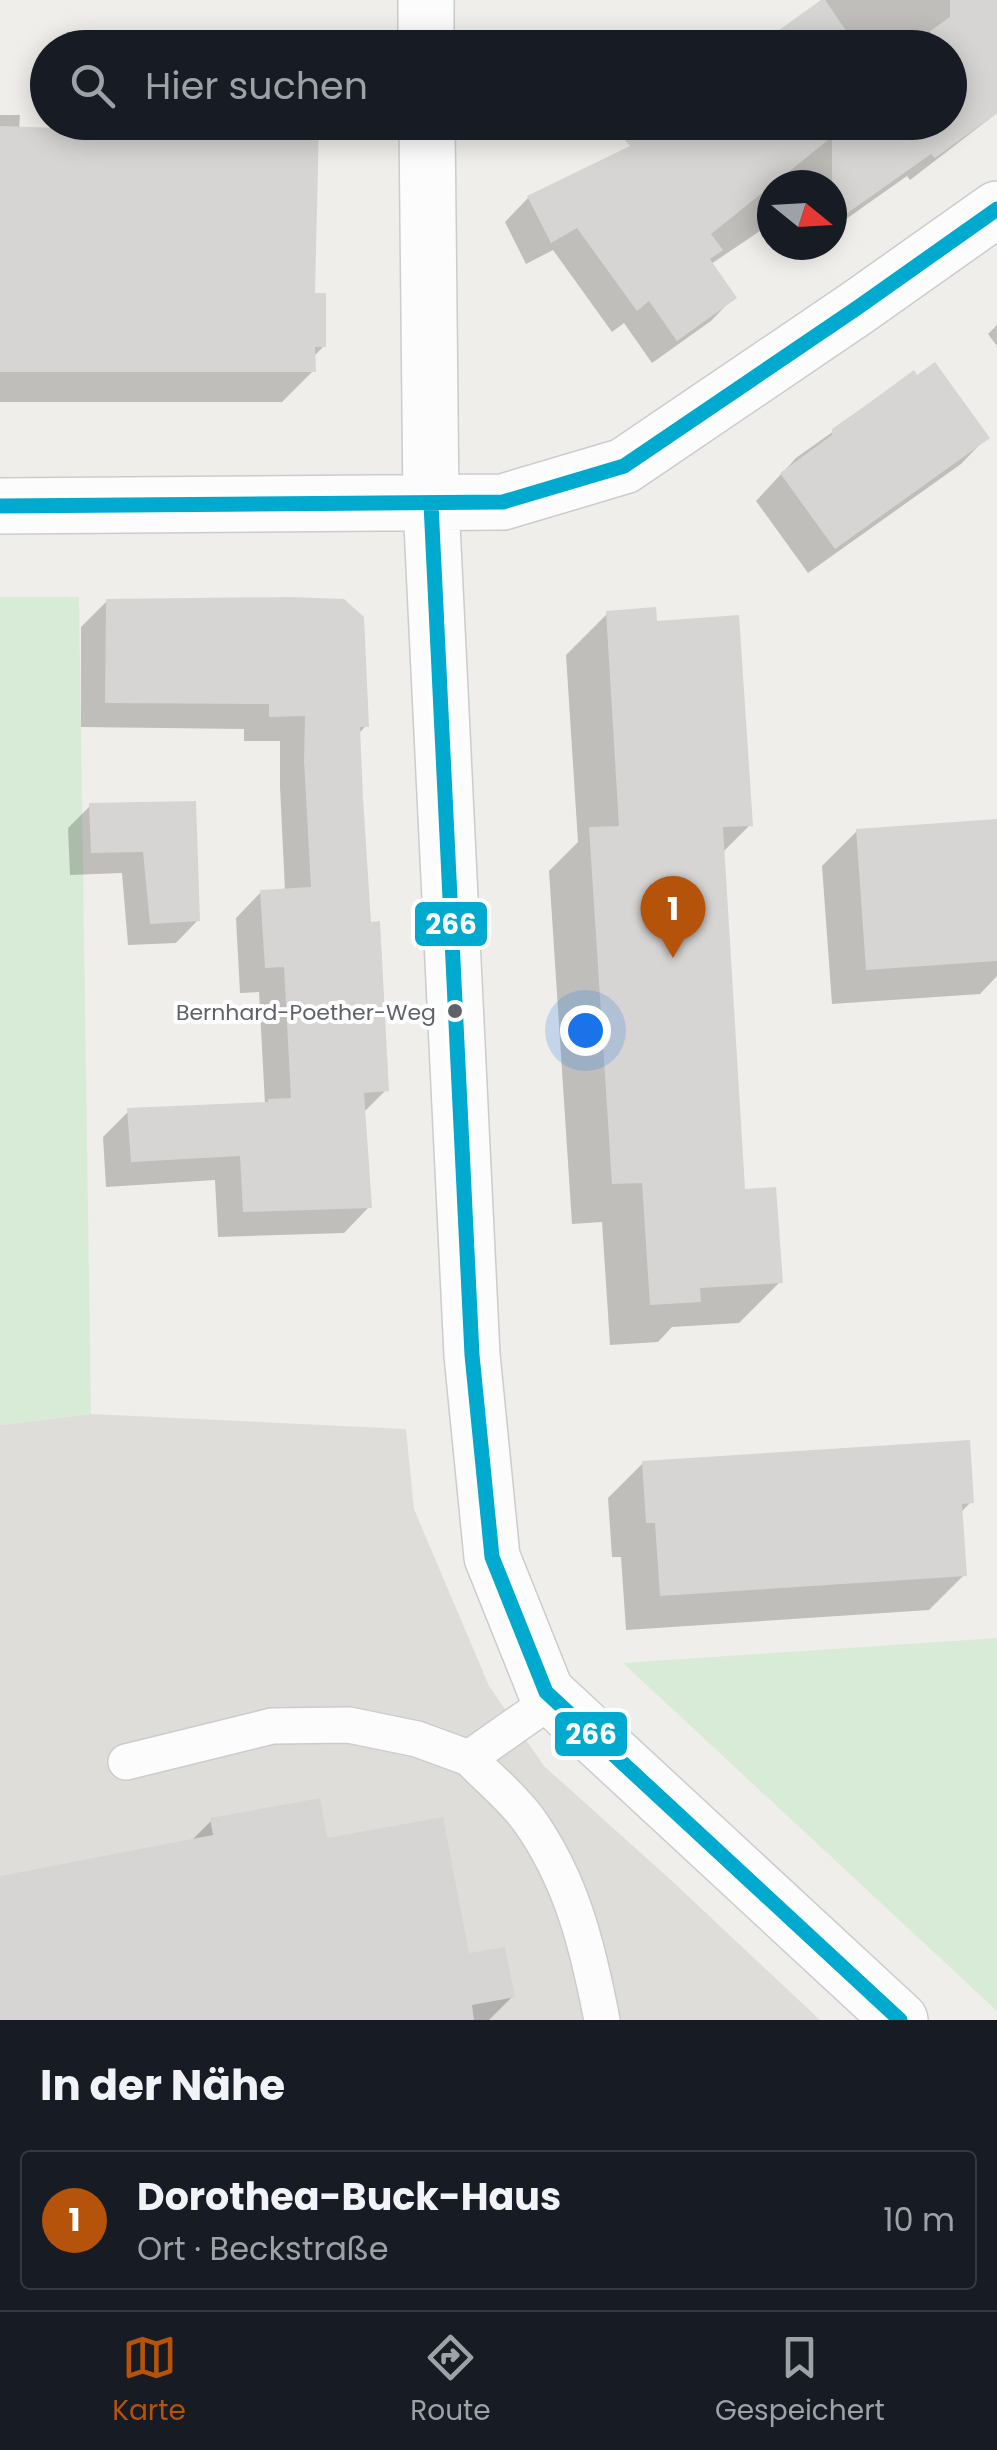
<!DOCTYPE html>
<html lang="de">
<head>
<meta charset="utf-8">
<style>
	:root { --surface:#171b24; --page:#242831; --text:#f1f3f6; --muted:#9ea1a6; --line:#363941; --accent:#b45309 }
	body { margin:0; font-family:Poppins,sans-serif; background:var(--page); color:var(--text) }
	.compass { position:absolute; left:757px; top:170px; width:90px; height:90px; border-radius:50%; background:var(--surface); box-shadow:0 5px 25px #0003; rotate:108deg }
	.you { position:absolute; left:585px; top:1030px; width:35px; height:35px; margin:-25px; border:8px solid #fff; border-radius:50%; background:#1a73e8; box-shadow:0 0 0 15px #1a73e833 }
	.badge { display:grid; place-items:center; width:65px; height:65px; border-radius:50%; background:var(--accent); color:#fff; font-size:32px; font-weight:700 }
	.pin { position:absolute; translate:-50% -82px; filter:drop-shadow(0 2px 5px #0008) }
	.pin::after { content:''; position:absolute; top:52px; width:35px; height:30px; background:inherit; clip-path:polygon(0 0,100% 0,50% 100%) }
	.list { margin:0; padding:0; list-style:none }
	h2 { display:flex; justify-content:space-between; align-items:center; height:130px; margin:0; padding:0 40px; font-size:42px }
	h2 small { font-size:32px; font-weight:400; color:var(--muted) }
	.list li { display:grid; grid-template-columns:65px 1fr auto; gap:30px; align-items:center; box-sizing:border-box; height:140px; margin:0 20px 20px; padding:0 20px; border:2px solid var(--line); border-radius:10px }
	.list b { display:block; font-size:38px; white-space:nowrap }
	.list p { margin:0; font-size:32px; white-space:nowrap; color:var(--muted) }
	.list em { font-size:32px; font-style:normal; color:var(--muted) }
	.icon { flex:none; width:55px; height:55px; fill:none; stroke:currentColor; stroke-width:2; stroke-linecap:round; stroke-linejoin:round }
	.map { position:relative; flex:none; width:997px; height:2020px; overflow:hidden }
	.search { position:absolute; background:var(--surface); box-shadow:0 5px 25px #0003; left:30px; right:30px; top:30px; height:110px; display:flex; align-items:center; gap:25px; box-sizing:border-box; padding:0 35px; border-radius:55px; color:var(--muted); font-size:38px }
	.sheet { height:290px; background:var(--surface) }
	nav { display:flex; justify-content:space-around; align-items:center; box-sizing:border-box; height:140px; border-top:2px solid var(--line); background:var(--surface); font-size:28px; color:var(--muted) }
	nav a { display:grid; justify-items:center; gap:5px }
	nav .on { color:var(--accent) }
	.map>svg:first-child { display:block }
	.industrial { fill:#dfddda }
	.green { fill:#d8ebd6 }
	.shadow { fill:#0003 }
	.building { fill:#d6d5d3 }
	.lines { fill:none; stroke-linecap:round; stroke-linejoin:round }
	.service-casing { stroke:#cbcccc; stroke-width:38 }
	.minor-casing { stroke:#cbcccc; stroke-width:58 }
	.service { stroke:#fdfcfc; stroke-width:35 }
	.minor { stroke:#fdfcfc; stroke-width:55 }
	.bus-1-casing { stroke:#fff; stroke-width:22 }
	.bus-1 { stroke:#00a9ce; stroke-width:15 }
	.bus-dot { fill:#5f6368; stroke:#fff; stroke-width:4 }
	.labels { text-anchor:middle; stroke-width:8; stroke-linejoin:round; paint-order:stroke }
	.bus-label { font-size:22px; fill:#5f6368; stroke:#fff; text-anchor:end }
	.line-badge { stroke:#fff; stroke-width:4 }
	.badge-label { font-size:28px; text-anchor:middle; font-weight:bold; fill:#fff }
</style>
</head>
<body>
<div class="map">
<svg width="997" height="2020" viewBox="0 0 997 2020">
	<rect width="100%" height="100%" fill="#efeeea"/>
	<!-- industrial -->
	<path class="industrial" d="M91,1414l315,15 8,80 75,177 55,80 128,115 148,139h-820v-595z"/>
	<!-- green -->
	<path class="green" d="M0,597h79l12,817 -91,11z
		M997,1638v373l-374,-348z"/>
	<!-- shadow -->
	<path class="shadow" d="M826,0h171v113l-87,67 -3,-4 -75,53v-44h-60v44l-3,-4 -58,39 23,33 -23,24 -59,42 -28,-40 -12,9 -59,-82 -27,14 -21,-42 23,-24 127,-61 295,-15v-74h-192z
		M0,115h20l-1,14 179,6 13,-13h54l47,174 12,50 -11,11v14l-31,31h-282z
		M783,245h26l-17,12z
		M997,325v21l-9,-12z
		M914,374l72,64 -25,26 -153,109 -52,-72 40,-43z
		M107,601l259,125 -8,8 11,190 17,166 -23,23 6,94 -25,26 -126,4 -3,-57 -109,7 -3,-50 26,-26 136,-7 -6,-112 -19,1 -4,-75 25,-26 24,-1 -5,-104v-46h-36v-12l-163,-2v-100z
		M607,614l47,10 96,201 -28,28 21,339 37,90 -41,41 -67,4 -14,15 -48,3 -8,-123 -30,2 -23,-353 29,-29 -12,-187z
		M194,803l4,117 -22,23 -48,2 -6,-72 -52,2 -2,-47 22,-22z
		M997,822v154l-17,18 -148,10 -10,-138 35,-35z
		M643,1463l328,39 -11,11 4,62 -35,35 -303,20 -5,-73h-9l-4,-59z
		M212,1820l113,21 188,155 -24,24h-489v-142l190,-36z"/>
	<!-- building -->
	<path class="building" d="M821,0h4l33,48h-104z
		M950,0h47v113l-62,45 -4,-4 -99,70v-87l-121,97 12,16 -13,9 27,39 -60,43 -28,-40 -12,10 -60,-83 -26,15 -24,-47 103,-50 -6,-7 23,-17h303v-74h-44l44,-31z
		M211,122h108l-4,171h11v54h-11l1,25h-316v-246l210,7z
		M935,362l55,76 -155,111 -55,-76 52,-38v-6l37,-26 45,-33 3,5z
		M289,597l55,2 20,18 5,110h-9l3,71 8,124 9,-1 9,170 -25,2 8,115 -129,4 -3,-56 -109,6 -4,-54 141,-6v-3l23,-1 -7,-131 -19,1 -5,-78 51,-3 -7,-127 1,-44 -36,1v-13l-164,-1 1,-104z
		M656,607l1,14 82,-6 14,211 -30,1 22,362 31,-2 7,96 -83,5 1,14 -51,3 -8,-122 -30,1 -23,-357 30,-1 -13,-215z
		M196,801l4,120 -50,3 -7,-72 -52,1 -2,-50z
		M997,819v142l-131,9 -10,-141z
		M970,1440l4,63 -12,1 5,72 -307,20 -5,-73h-9l-4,-62z
		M320,1798l7,40 116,-21 26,136 36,-6 10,50 -43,8 2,15h-474v-144l213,-41 -3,-17z"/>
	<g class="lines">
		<!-- service casing -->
		<g class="service-casing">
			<path id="service" d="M469,1758c19,20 43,39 59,61 44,61 60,129 74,201
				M126,1762l146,-36 77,-1 68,14 52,19 84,-59"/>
		</g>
		<!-- minor casing -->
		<g class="minor-casing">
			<path id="minor" d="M426,0v48
				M427,122l4,382 41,851 20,202 54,135 354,328
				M0,506l503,-4 121,-36 233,-158 140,-99"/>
		</g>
		<!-- service -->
		<use href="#service" class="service"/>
		<!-- minor -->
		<use href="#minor" class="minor"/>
		<!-- bus-1 casing -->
		<g class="bus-1-casing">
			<path id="bus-1" d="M431,504l41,851 20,202 54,135 354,328
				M0,506l503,-4 121,-36 233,-158 140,-99"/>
		</g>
		<!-- bus-1 -->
		<use href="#bus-1" class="bus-1"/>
	</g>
	<!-- markers -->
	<circle class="bus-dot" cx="455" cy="1011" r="9"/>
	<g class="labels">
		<!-- bus labels -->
		<g class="bus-label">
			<text x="436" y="1020">Bernhard-Poether-Weg</text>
		</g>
	</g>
	<g class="line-badge">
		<rect x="413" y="900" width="76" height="48" rx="10" fill="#00a9ce"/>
		<rect x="553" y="1710" width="76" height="48" rx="10" fill="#00a9ce"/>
	</g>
	<g class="badge-label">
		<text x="451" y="934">266</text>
		<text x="591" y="1744">266</text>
	</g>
</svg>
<svg class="compass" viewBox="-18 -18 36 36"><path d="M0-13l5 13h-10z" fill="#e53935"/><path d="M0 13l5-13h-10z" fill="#9ea1a6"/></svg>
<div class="you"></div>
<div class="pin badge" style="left:673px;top:958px">1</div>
<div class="search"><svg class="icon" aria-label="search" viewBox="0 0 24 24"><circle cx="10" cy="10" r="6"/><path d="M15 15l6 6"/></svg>Hier suchen</div>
</div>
<section class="sheet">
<h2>In der Nähe<small></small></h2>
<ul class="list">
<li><span class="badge">1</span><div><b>Dorothea-Buck-Haus</b><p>Ort · Beckstraße</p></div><em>10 m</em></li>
</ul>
</section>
<nav>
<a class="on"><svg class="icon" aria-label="map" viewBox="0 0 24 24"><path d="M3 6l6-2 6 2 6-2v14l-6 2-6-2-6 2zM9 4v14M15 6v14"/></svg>Karte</a>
<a><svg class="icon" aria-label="directions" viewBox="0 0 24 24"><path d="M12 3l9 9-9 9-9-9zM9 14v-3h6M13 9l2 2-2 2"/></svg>Route</a>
<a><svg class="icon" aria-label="saved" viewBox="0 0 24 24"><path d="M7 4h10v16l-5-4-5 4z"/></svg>Gespeichert</a>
</nav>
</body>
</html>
